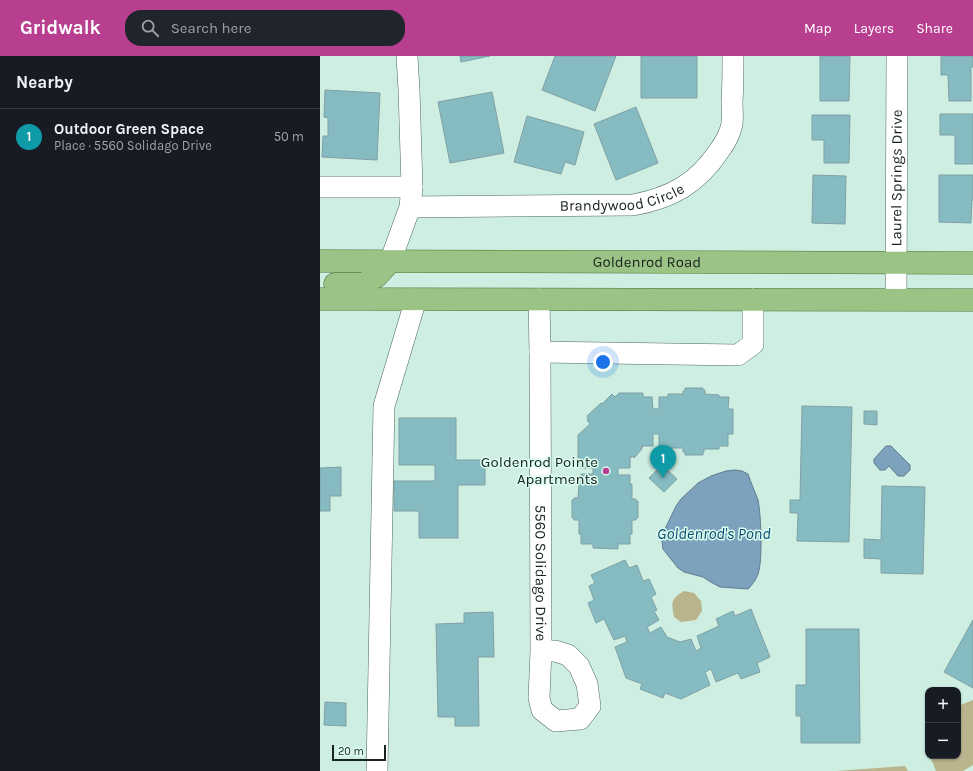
<!DOCTYPE html>
<html lang="en">
<head>
<meta charset="utf-8">
<style>
	:root { --surface:#171b24; --page:#20242c; --text:#f1f3f6; --muted:#9ea1a6; --line:#363941; --accent:#b83e90 }
	body { margin:0; font-family:Karla,sans-serif; background:var(--page); color:var(--text) }
	.controls { position:absolute; right:12px; bottom:12px; display:grid; overflow:hidden; border-radius:8px; box-shadow:0 1px 3px #0004 }
	.controls button { width:36px; height:36px; display:grid; place-items:center; padding:0; border:0; border-bottom:1px solid var(--line); background:var(--surface); color:var(--text); font:20px sans-serif }
	.scale { position:absolute; left:12px; bottom:10px; width:54px; box-sizing:border-box; padding-left:4px; border:2px solid #182420; border-top:0; font-size:11px; line-height:14px; white-space:nowrap; color:#182420; -webkit-text-stroke:3px #dbfcef; paint-order:stroke }
	.you { position:absolute; left:283px; top:306px; width:14px; height:14px; margin:-10px; border:3px solid #fff; border-radius:50%; background:#1a73e8; box-shadow:0 0 0 6px #1a73e833 }
	.badge { display:grid; place-items:center; width:26px; height:26px; border-radius:50%; background:var(--accent); color:#fff; font-size:13px; font-weight:700 }
	.pin { position:absolute; translate:-50% -33px; filter:drop-shadow(0 1px 2px #0008) }
	.pin::after { content:''; position:absolute; top:21px; width:14px; height:12px; background:inherit; clip-path:polygon(0 0,100% 0,50% 100%) }
	.list { margin:0; padding:0; list-style:none }
	h2 { display:flex; justify-content:space-between; align-items:center; height:52px; margin:0; padding:0 16px; font-size:17px }
	h2 small { font-size:13px; font-weight:400; color:var(--muted) }
	.list li { display:grid; grid-template-columns:26px 1fr auto; gap:12px; align-items:center; box-sizing:border-box; height:56px; padding:0 16px; border-top:1px solid var(--line) }
	.list b { display:block; font-size:15px; white-space:nowrap }
	.list p { margin:0; font-size:13px; white-space:nowrap; color:var(--muted) }
	.list em { font-size:13px; font-style:normal; color:var(--muted) }
	.icon { flex:none; width:22px; height:22px; fill:none; stroke:currentColor; stroke-width:2; stroke-linecap:round; stroke-linejoin:round }
	.map { position:relative; flex:none; width:653px; height:715px; overflow:hidden }
	header { display:flex; align-items:center; gap:24px; box-sizing:border-box; height:56px; padding:0 20px; background:var(--accent); color:#fff }
	header strong { font-size:19px }
	nav { display:flex; gap:22px; margin-inline-start:auto; font-size:14px }
	.search { width:280px; height:36px; background:var(--page); display:flex; align-items:center; gap:10px; box-sizing:border-box; padding:0 14px; border-radius:16px; color:var(--muted); font-size:15px }
	main { display:flex }
	aside { flex:1; background:var(--surface) }
	.map>svg:first-child { display:block }
	.green { fill:#b9b48c }
	.water { fill:#7ca2bd; stroke:#5e7c8e }
	.building { fill:#85bbc1; stroke:#7fa1a5 }
	.lines { fill:none; stroke-linecap:round; stroke-linejoin:round }
	.minor-casing { stroke:#4c6a5f; stroke-width:22 }
	.major-casing { stroke:#42712c; stroke-width:23 }
	.minor { stroke:#fff; stroke-width:21 }
	.major { stroke:#9bc385; stroke-width:22 }
	.poi-dot { fill:#b83e90; stroke:#dbfcef; stroke-width:1.5 }
	.labels { text-anchor:middle; stroke-width:3; stroke-linejoin:round; paint-order:stroke }
	.street-label { font-size:15px; fill:#182420; stroke:#dbfcef }
	.poi-label { font-size:15px; fill:#182420; stroke:#dbfcef; text-anchor:end }
	.water-label { font-size:16px; font-style:italic; fill:#094e72; stroke:#dbfcef }
</style>
</head>
<body>
<header>
<strong>Gridwalk</strong>
<div class="search"><svg class="icon" aria-label="search" viewBox="0 0 24 24"><circle cx="10" cy="10" r="6"/><path d="M15 15l6 6"/></svg>Search here</div>
<nav><a>Map</a><a>Layers</a><a>Share</a></nav>
</header>
<main>
<aside>
<h2>Nearby<small></small></h2>
<ul class="list">
<li><span class="badge" style="background:#0f9aa8">1</span><div><b>Outdoor Green Space</b><p>Place · 5560 Solidago Drive</p></div><em>50 m</em></li>
</ul>
</aside>
<div class="map">
<svg width="653" height="715" viewBox="0 0 653 715">
	<rect width="100%" height="100%" fill="#ceeee2"/>
	<!-- green -->
	<path class="green" d="M364,535l10,2 7,8 1,10 -6,9 -15,2 -7,-5c-3,-15 -3,-18 10,-26z
		M653,644v65l-10,6h-27l-6,-15h28v-50z
		M585,710l3,5h-72z"/>
	<!-- water -->
	<path class="water" d="M566,390h5l19,19v5l-6,6h-6l-9,-10 -4,4h-5l-6,-7v-4z
		M415,414l7,1 6,3c3,9 7,18 10,26 3,15 5,60 0,74 -2,6 -6,11 -10,15l-28,-2 -11,-6 -6,-4 -19,-5 -6,-4 -15,-19 -1,-8 2,-10 12,-25 5,-7 17,-16 13,-7 15,-5z"/>
	<!-- building -->
	<path class="building" d="M140,0h30l-29,6z
		M235,0h61l-21,55 -53,-21z
		M321,0h56v42h-56z
		M500,0h30l-1,45h-29z
		M621,0h32v11h-2v34h-22l-1,-26h-7z
		M5,34l55,3 -3,67 -55,-3 1,-21h5v-18l-4,-1z
		M172,36l12,61 -54,10 -12,-61z
		M316,51l22,56 -42,17 -22,-56z
		M620,58h33v50h-18v-29h-15z
		M492,59h38l-1,48h-25v-23h-12z
		M207,60l57,16 -9,33 -10,-3 -4,12 -47,-12z
		M493,119l33,1 -1,48 -33,-1z
		M619,119h34v25h-1l-1,23 -32,-1z
		M365,332h18v2h2v4l14,1v2h10l-1,12h5v25h-5v12h-9v3h-15v3h-1v3h-18v-3h-2v-4h-15v-2h-9v-12h-6v12h-12l2,1 -2,1 1,1 -8,9 -2,-2 -1,2 -1,-1v11h-12v7h12v9h2v15h4v2h2v17h-2v2h-4v14h-2v10h-12v5l-25,-1v-4h-12v-10h-2v-14h-5v-2h-2v-18h2v-2h4l1,-14h2v-10h12v-6h-12v-10h-3v-23l12,-11 -3,-4 1,-2 -1,-2 14,-13 1,1 10,-10 3,3 4,-4h24v4h9l1,12h6v-12h9v-3h15v-3h2z
		M482,350l50,1 -3,135 -52,-1 1,-28h-8v-13h10z
		M544,355h13v14l-13,-1z
		M79,362h57v42h29v25h-27v53h-39v-27h-25v-30h41v-16h-36z
		M342,409l15,14 -13,13 -15,-14z
		M21,411v29h-11v15h-10v-43z
		M562,430l43,1 -2,87 -42,-1v-14l-17,-1v-19l17,1z
		M305,504l4,8 8,-3 6,16 6,-2 7,15 -5,3 6,13 -3,1 5,9 -12,7 3,6 11,-6 6,10 13,5 11,-3 5,12 5,-3 -4,-12 22,-10 -3,-7 17,-8 2,5 16,-7 19,48 -13,6 3,9 -19,7 -3,-6 -22,9 -5,-13 -6,3 5,13 -29,14 -16,-6 -2,5 -23,-9 2,-5 -16,-6 -11,-31 12,-5 -2,-6 -11,4 -10,-21 -8,4 -8,-20 6,-3 -5,-14 6,-3 -4,-8z
		M173,556l1,45h-16l1,69h-24v-9h-17l-2,-93 28,-1v-10z
		M653,564v68l-29,-16z
		M486,573h53l1,114h-59v-27h-5v-31h10z
		M5,646l21,1v23l-22,-1z"/>
	<g class="lines">
		<!-- minor casing -->
		<g class="minor-casing">
			<g id="minor">
				<path d="M0,131h92"/>
				<path id="s1" d="M90,151l223,-2c38,-7 64,-21 86,-54 6,-8 11,-17 13,-27 1,-7 0,-15 0,-22 1,-15 1,-31 1,-46"/>
				<path d="M70,206l20,-55 2,-20 -3,-97 -2,-34"/>
				<path d="M219,243l1,53 198,3 15,-11v-45"/>
				<path id="s2" d="M576,244l1,-244"/>
				<path id="s3" d="M220,296l1,299 -2,47 3,12 14,11 24,-2 10,-13 -3,-22 -8,-18 -11,-11 -13,-4h-14"/>
				<path d="M57,715l7,-365 32,-107"/>
			</g>
		</g>
		<!-- major casing -->
		<g class="major-casing">
			<g id="major">
				<path id="s4" d="M0,205l653,2"/>
				<path d="M15,228h28l14,-8 13,-14"/>
				<path d="M0,243l653,1"/>
			</g>
		</g>
		<!-- minor -->
		<use href="#minor" class="minor"/>
		<!-- major -->
		<use href="#major" class="major"/>
	</g>
	<!-- markers -->
	<circle class="poi-dot" cx="286" cy="415" r="4"/>
	<g class="labels">
		<!-- street labels -->
		<g class="street-label">
			<text dy="5" stroke="none"><textPath href="#s2" startOffset="122">Laurel Springs Drive</textPath></text>
			<text dy="5" stroke="none"><textPath href="#s1" startOffset="213">Brandywood Circle</textPath></text>
			<text dy="5" stroke="none"><textPath href="#s4" startOffset="327">Goldenrod Road</textPath></text>
			<text dy="5" stroke="none"><textPath href="#s3" startOffset="221">5560 Solidago Drive</textPath></text>
		</g>
		<!-- poi labels -->
		<g class="poi-label">
			<text x="278" y="411">Goldenrod Pointe<tspan x="278" dy="17">Apartments</tspan></text>
		</g>
		<!-- water labels -->
		<g class="water-label">
			<text x="394" y="483">Goldenrod's Pond</text>
		</g>
	</g>
</svg>
<div class="controls">
<button>+</button>
<button>−</button>
</div>
<div class="scale">20 m</div>
<div class="you"></div>
<div class="pin badge" style="left:343px;top:422px;background:#0f9aa8">1</div>
</div>
</main>
</body>
</html>
